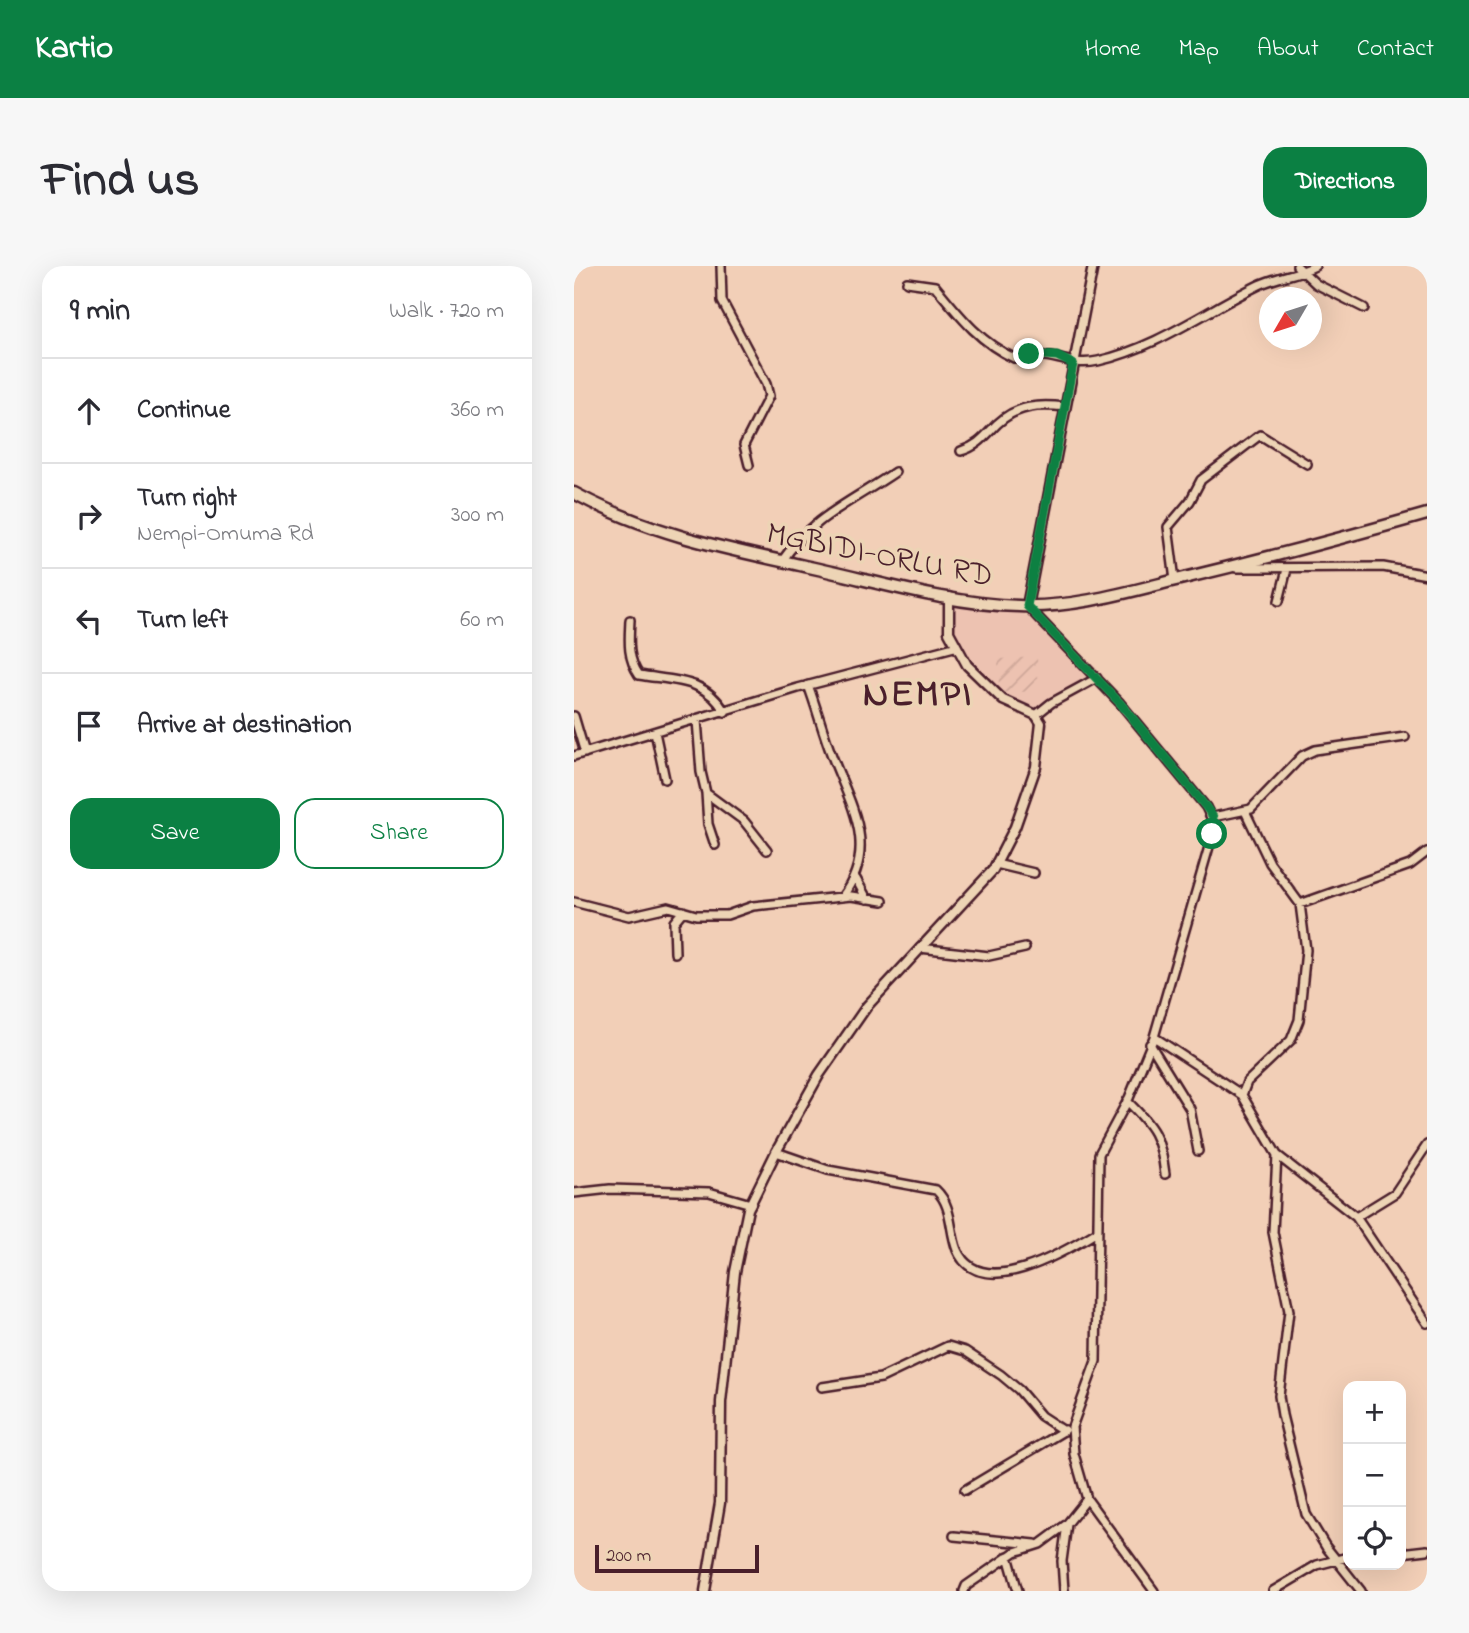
<!DOCTYPE html>
<html lang="en">
<head>
<meta charset="utf-8">
<style>
	:root { --surface:#fff; --page:#f7f7f7; --text:#2b2b33; --muted:#7c7c81; --line:#e1e1e2; --accent:#0b8043 }
	body { margin:0; font-family:"Indie Flower",sans-serif; background:var(--page); color:var(--text) }
	.controls { position:absolute; right:21px; bottom:21px; display:grid; overflow:hidden; border-radius:14px; box-shadow:0 7px 28px #0002 }
	.controls button { width:63px; height:63px; display:grid; place-items:center; padding:0; border:0; border-bottom:2px solid var(--line); background:var(--surface); color:var(--text); font:35px sans-serif }
	.compass { position:absolute; left:685px; top:21px; width:63px; height:63px; border-radius:50%; background:var(--surface); box-shadow:0 7px 28px #0002; rotate:231deg }
	.scale { position:absolute; left:21px; bottom:18px; width:164px; box-sizing:border-box; padding-left:7px; border:4px solid #4a1f2b; border-top:0; font-size:19px; line-height:24px; white-space:nowrap; color:#4a1f2b; -webkit-text-stroke:5px #edd4b5; paint-order:stroke }
	.stop { position:absolute; width:21px; height:21px; margin:-16px; border:5px solid #0b8043; border-radius:50%; background:#fff }
	.stop.end { background:#0b8043; border-color:#fff; box-shadow:0 2px 7px #0008 }
	.list { margin:0; padding:0; list-style:none }
	h2 { display:flex; justify-content:space-between; align-items:center; height:91px; margin:0; padding:0 28px; font-size:30px }
	h2 small { font-size:23px; font-weight:400; color:var(--muted) }
	.list li { display:grid; grid-template-columns:46px 1fr auto; gap:21px; align-items:center; box-sizing:border-box; height:105px; padding:0 28px; border-top:2px solid var(--line) }
	.list b { display:block; font-size:26px; white-space:nowrap }
	.list p { margin:0; font-size:23px; white-space:nowrap; color:var(--muted) }
	.list em { font-size:23px; font-style:normal; color:var(--muted) }
	.actions { display:flex; gap:14px; padding:21px 28px }
	.actions a { flex:1; padding:16px 0; border:2px solid var(--accent); border-radius:21px; text-align:center; font-size:24px; color:var(--accent) }
	.actions .main { background:var(--accent); color:#fff }
	.icon { flex:none; width:38px; height:38px; fill:none; stroke:currentColor; stroke-width:2; stroke-linecap:round; stroke-linejoin:round }
	.map { position:relative; flex:none; width:853px; height:1325px; overflow:hidden; border-radius:21px }
	header { display:flex; align-items:center; gap:42px; box-sizing:border-box; height:98px; padding:0 35px; background:var(--accent); color:#fff }
	header strong { font-size:33px }
	nav { display:flex; gap:38px; margin-inline-start:auto; font-size:24px }
	.intro { display:flex; align-items:center; justify-content:space-between; box-sizing:border-box; height:168px; padding:0 42px }
	h1 { margin:0; font-size:49px }
	.button { padding:18px 32px; border-radius:21px; background:var(--accent); color:#fff; font-size:24px; font-weight:700 }
	main { display:flex; gap:42px; padding:0 42px }
	aside { flex:1; background:var(--surface); border-radius:21px; box-shadow:0 7px 28px #0002 }
	.map>svg:first-child { display:block }
	.built { fill:#edc2b1 }
	.industrial { fill:url(#industrial-furrows) }
	.lines { fill:none; stroke-linecap:round; stroke-linejoin:round }
	.minor-casing { stroke:#4a1f2b; stroke-width:12 }
	.tertiary-casing { stroke:#4a1f2b; stroke-width:13 }
	.secondary-casing { stroke:#4a1f2b; stroke-width:15 }
	.minor { stroke:#edd4b5; stroke-width:7 }
	.tertiary { stroke:#edd4b5; stroke-width:8 }
	.secondary { stroke:#edd4b5; stroke-width:10 }
	.route { stroke:#0b8043; stroke-width:9 }
	.labels { text-anchor:middle; stroke-width:7; stroke-linejoin:round; paint-order:stroke }
	.street-label { font-size:32px; fill:#4a1f2b; stroke:#edd4b5 }
	.district-label { font-size:38px; font-weight:bold; letter-spacing:2px; fill:#4a1f2b; stroke:#edd4b5 }
</style>
</head>
<body>
<header>
<strong>Kartio</strong>
<nav><a>Home</a><a>Map</a><a>About</a><a>Contact</a></nav>
</header>
<div class="intro"><h1>Find us</h1><a class="button">Directions</a></div>
<main>
<aside>
<h2>9 min<small>Walk · 720 m</small></h2>
<ul class="list">
<li><svg class="icon" aria-label="ahead" viewBox="0 0 24 24"><path d="M12 20V5M6 11l6-6 6 6"/></svg><div><b>Continue</b></div><em>360 m</em></li>
<li><svg class="icon" aria-label="right" viewBox="0 0 24 24"><path d="M7 20v-9h11M14 6l5 5-5 5"/></svg><div><b>Turn right</b><p>Nempi-Omuma Rd</p></div><em>300 m</em></li>
<li><svg class="icon" aria-label="left" viewBox="0 0 24 24"><path d="M17 20v-9H6M10 6l-5 5 5 5"/></svg><div><b>Turn left</b></div><em>60 m</em></li>
<li><svg class="icon" aria-label="arrive" viewBox="0 0 24 24"><path d="M6 21V4h12l-3 4 3 4H6"/></svg><div><b>Arrive at destination</b></div></li>
</ul>
<div class="actions"><a class="main">Save</a><a>Share</a></div>
</aside>
<div class="map">
<svg width="853" height="1325" viewBox="0 0 853 1325">
	<defs>
		<pattern id="industrial-furrows" width="10" height="10" patternUnits="userSpaceOnUse" patternTransform="scale(1.75)"><rect width="10" height="10" fill="#edc2b1"/><path d="M-1 1l2-2M0 10L10 0M9 11l2-2" fill="none" stroke="#cda698"/></pattern>
	</defs>
	<rect width="100%" height="100%" fill="#f2cfb7"/>
	<filter id="ink" filterUnits="userSpaceOnUse"><feTurbulence type="fractalNoise" baseFrequency=".0143" numOctaves="2"/><feDisplacementMap in="SourceGraphic" scale="14" xChannelSelector="R" yChannelSelector="G"/><feConvolveMatrix kernelMatrix="1 2 1 2 8 2 1 2 1" color-interpolation-filters="sRGB"/></filter>
	<g filter="url(#ink)">
		<!-- built -->
		<path class="built" d="M375,331l74,16 18,12 52,56 -57,34 -35,-17 -47,-51z"/>
		<!-- industrial -->
		<path class="industrial" d="M463,391l2,34 -40,2 -1,-34z"/>
		<g class="lines">
			<!-- minor casing -->
			<g class="minor-casing">
				<path id="minor" d="M147,0l1,35 44,83 3,12 -25,49 5,20
					M723,0l19,18 48,24
					M333,16l28,4c23,28 45,57 79,72 34,-10 53,10 84,3 58,-13 108,-50 161,-76 19,-9 38,-10 56,-19
					M387,185c17,-5 24,-15 36,-27 20,-19 42,-20 68,-17
					M208,295c30,-44 71,-60 113,-89
					M662,302l147,-1 44,8
					M601,314l-7,-53 22,-26 11,-21 59,-45 47,29
					M705,335l8,-32
					M453,340l93,97 86,104 9,19 -61,211 -25,61 -30,56 -3,207 -24,66 2,27 13,45 67,92
					M56,354c-1,20 -3,38 9,55 36,6 66,3 86,37
					M234,419c9,24 15,48 24,71 19,50 47,92 10,141
					M462,449l15,-12 46,-25
					M0,450l11,37
					M123,454l4,52 5,21 38,28 23,29
					M81,466l10,47
					M0,490l224,-68 156,-41
					M132,527l2,31 7,21
					M639,551l38,-8 51,-53 13,-6 90,-13
					M422,598l38,9
					M282,613l11,20
					M0,636l55,14 39,-9 28,8h31l26,-9 98,-10 32,5
					M726,638l110,-39 17,-13
					M346,682l69,8 36,-8
					M101,687l-1,-31 9,-11
					M580,771l88,58 35,60 79,62 71,106
					M576,778l40,65 8,42
					M668,829l5,-13 44,-42 8,-20 7,-70 -6,-46 -30,-41 -25,-52
					M553,835c26,25 34,37 38,73
					M202,886l52,18 108,20c17,16 13,40 21,60 23,53 109,1 140,-18
					M703,889l-4,77 16,79 -10,85 3,19 24,99 20,33 35,44
					M0,927l36,-4 99,3 42,12
					M782,951l39,-24 32,-48
					M248,1121l59,-9 67,-32 17,5 36,24 18,15 22,26 23,15
					M391,1224l100,-60
					M380,1270l81,8
					M827,1287l26,-3
					M434,1290l10,35
					M390,1325l2,-5 49,-34 25,-8 27,-20
					M490,1325l-2,-30 5,-37 20,-25
					M699,1325l44,-26 31,-8"/>
			</g>
			<!-- tertiary casing -->
			<g class="tertiary-casing">
				<path id="tertiary" d="M453,340l66,-340
					M131,1325l15,-88 1,-101 14,-130 13,-63 28,-57 43,-77 48,-69 126,-136 22,-43 21,-60 5,-44 -5,-8 -33,-15 -36,-35 -18,-33v-35"/>
			</g>
			<!-- secondary casing -->
			<g class="secondary-casing">
				<path id="secondary" d="M0,227c71,39 148,55 226,72 72,15 146,39 219,41 54,2 105,-13 157,-26 84,-20 167,-42 251,-66"/>
			</g>
			<!-- minor -->
			<use href="#minor" class="minor"/>
			<!-- tertiary -->
			<use href="#tertiary" class="tertiary"/>
			<!-- secondary -->
			<use href="#secondary" class="secondary"/>
		</g>
	</g>
	<g class="lines" filter="url(#ink)">
		<!-- route -->
		<path class="route" d="M455,88l28,2 16,8 -46,242 93,97 86,104 7,10 -1,17"/>
	</g>
	<g class="labels">
		<!-- street labels -->
		<g class="street-label">
			<text transform="translate(306 287) rotate(11)" y="11">MGBIDI-ORLU RD</text>
		</g>
		<!-- district labels -->
		<g class="district-label">
			<text x="344" y="439">NEMPI</text>
		</g>
	</g>
</svg>
<div class="controls">
<button>+</button>
<button>−</button>
<button><svg class="icon" aria-label="locate" viewBox="0 0 24 24"><circle cx="12" cy="12" r="6"/><path d="M12 2v4M12 18v4M2 12h4M18 12h4"/></svg></button>
</div>
<svg class="compass" viewBox="-18 -18 36 36"><path d="M0-13l5 13h-10z" fill="#e53935"/><path d="M0 13l5-13h-10z" fill="#7c7c81"/></svg>
<div class="scale">200 m</div>
<div class="stop" style="left:638px;top:568px"></div>
<div class="stop end" style="left:455px;top:88px"></div>
</div>
</main>
</body>
</html>
